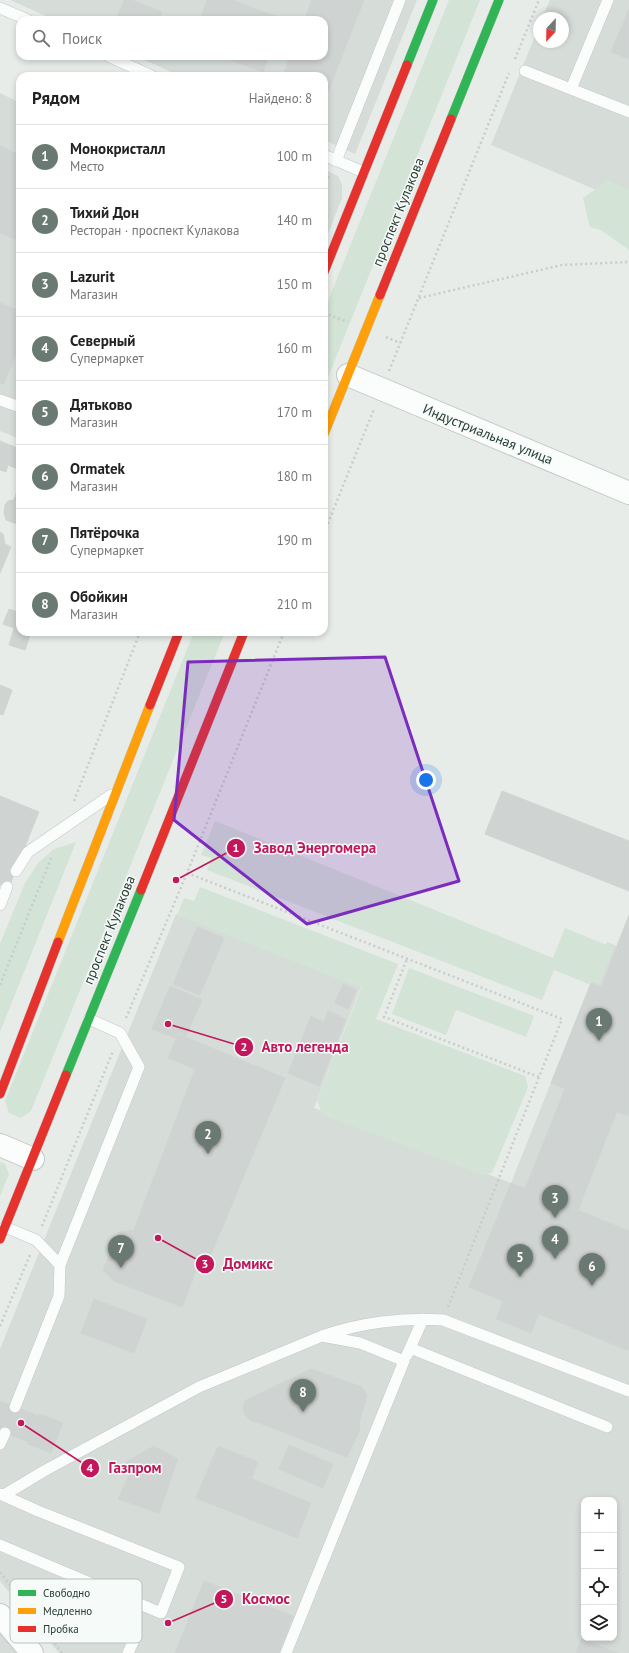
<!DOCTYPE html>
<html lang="ru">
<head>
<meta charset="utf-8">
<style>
	:root { --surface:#fff; --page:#f2f2f2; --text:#222; --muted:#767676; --line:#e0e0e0; --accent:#6a7a73 }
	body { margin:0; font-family:"PT Sans",sans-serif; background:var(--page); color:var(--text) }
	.controls { position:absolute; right:12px; bottom:12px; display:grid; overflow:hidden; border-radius:8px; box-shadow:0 2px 6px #0003 }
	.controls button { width:36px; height:36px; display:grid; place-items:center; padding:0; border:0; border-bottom:1px solid var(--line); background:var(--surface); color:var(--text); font:20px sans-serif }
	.compass { position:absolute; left:533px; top:12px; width:36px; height:36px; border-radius:50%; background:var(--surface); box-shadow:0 2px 6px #0003; rotate:202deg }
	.you { position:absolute; left:426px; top:780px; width:14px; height:14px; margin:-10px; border:3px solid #fff; border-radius:50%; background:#1a73e8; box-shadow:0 0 0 6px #1a73e833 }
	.badge { display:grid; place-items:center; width:26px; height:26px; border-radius:50%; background:var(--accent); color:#fff; font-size:13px; font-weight:700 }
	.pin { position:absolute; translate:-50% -33px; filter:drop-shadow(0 1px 2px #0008) }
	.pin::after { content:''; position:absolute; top:21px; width:14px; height:12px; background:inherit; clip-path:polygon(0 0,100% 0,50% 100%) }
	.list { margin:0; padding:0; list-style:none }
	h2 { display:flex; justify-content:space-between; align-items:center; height:52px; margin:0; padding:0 16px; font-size:17px }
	h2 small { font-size:13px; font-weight:400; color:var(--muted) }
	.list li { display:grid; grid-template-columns:26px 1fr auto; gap:12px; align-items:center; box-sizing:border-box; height:64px; padding:0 16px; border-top:1px solid var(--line) }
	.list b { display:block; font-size:15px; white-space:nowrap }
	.list p { margin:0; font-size:13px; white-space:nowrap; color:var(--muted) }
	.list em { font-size:13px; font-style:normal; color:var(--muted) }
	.icon { flex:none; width:22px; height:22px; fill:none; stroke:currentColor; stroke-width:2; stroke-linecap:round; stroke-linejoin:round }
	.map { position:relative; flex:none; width:629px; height:1653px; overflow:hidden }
	.search { position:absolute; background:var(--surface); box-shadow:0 2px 6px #0003; left:16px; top:16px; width:312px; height:44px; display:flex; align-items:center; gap:10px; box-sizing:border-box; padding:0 14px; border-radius:12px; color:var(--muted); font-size:15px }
	.panel { position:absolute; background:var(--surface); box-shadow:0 2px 6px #0003; left:16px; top:72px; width:312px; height:564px; border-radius:12px }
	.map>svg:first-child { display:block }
	.built { fill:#d6ddd9; fill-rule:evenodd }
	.green { fill:#d3e3d6 }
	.building { fill:#cfd3d1; stroke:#d0d5d2 }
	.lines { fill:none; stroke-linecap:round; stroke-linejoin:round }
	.lane-casing { stroke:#c4c9c6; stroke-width:12 }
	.street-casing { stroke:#c4c9c6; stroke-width:24 }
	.fast-casing { stroke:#c3cac7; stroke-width:10 }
	.slow-casing { stroke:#c3cac7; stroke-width:10 }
	.jam-casing { stroke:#c3cac7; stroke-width:10 }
	.path { stroke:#c7cdc9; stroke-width:2.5; stroke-dasharray:2 3; stroke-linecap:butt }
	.lane { stroke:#fbfcfc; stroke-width:11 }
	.street { stroke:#fbfcfc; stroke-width:22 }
	.fast { stroke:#30b455; stroke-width:9 }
	.slow { stroke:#ff9f0a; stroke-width:9 }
	.jam { stroke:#e5322d; stroke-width:9 }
	.marked { fill:#7b2cbf; fill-opacity:0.2; stroke:#7b2cbf; stroke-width:3; stroke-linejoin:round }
	.labels { text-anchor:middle; stroke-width:3; stroke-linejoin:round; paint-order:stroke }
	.street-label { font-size:14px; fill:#273d34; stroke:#f6faf8 }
	.key { fill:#f6faf8; stroke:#b8c1bd; stroke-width:1 }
	.key-label { font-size:11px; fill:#273d34 }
	.leader { fill:none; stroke:#c2185b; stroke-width:1.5 }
	.callout-dot { fill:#c2185b; stroke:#f6faf8; stroke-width:1.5 }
	.mark-label { font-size:12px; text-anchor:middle; font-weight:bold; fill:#fff }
	.callout-label { font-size:15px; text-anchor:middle; font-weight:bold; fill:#c2185b; stroke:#f6faf8; stroke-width:3; stroke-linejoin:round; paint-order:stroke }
</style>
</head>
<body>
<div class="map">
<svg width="629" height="1653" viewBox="0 0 629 1653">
	<rect width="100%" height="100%" fill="#e7ece9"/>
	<!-- built -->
	<path class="built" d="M10,0h407l-62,154 -31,-14v-64h-144l-44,-20h188v-36h-269z
		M550,0h79v204l-138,-59 48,-119v16h24v-24h-21z
		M0,93l20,10v336l-20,-8z
		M324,169l14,7 4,9v13l-18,46z
		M176,914l185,72 -47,122 197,75 96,-241 22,9v702h-570l-59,-72v-232zM584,1500h30v138h-30z
		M0,1629l20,24h-20z"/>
	<!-- green -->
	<path class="green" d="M449,0h31l-156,387v-76z
		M608,180l21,10v60l-28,-20 -11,-3 -7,-29z
		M194,632h31l-194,479 -10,7 -12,-5 -4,-12z
		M215,821l338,137 12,-30 49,20 -15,36 -8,-3 -2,3 -35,-14 -12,30 -335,-130 5,-12 -11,-3z
		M76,842l-76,190v-88l25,-61 13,-20 16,-14z
		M200,887l198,77 -22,55 149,57 3,11 -36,86 -9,2 -160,-60 -6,-14 44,-113 -184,-73 7,-17 10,3z
		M409,968l125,48 -8,21 -70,-27 -10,25 -54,-21z
		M0,1162l5,2 4,10 -9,22z"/>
	<!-- building -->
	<path class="building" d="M124,0h8l30,12 -3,8h-34l-8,-3z
		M207,0h25l51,19 -1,1h-82z
		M312,0h52l-40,102v-26h-41l7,-20h34v-36h-20z
		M629,9v50l-18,-7z
		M219,56h50l-6,16z
		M0,146l20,9v86l-20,-8z
		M0,303l20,8v33l-16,40 -4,-1z
		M0,441l20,8v21l-12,-5 -2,7 -6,-2z
		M19,486h1v39l-14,-5 -2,-7 1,-8 3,-4 6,-1z
		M0,532l3,2 2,10 6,3 -11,26z
		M9,609l11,4v19h11l-6,18 -16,-5 5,-17 -11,-4z
		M0,685l12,5 -9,25 -3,-1z
		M502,791l127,50v50l-144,-57z
		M0,796l39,16 -9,22 -30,-13z
		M0,821l30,13 -21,53 -9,-3z
		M629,915v83l-28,-11z
		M197,927l27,11 -24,57 -27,-11z
		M591,983l38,15v118l-12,-4 -7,17 -31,-13 7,-19 -35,-14z
		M343,984l13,6 -8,19 -13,-6z
		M170,986l32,14 -16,36 -8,-4 -3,6 -23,-9z
		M328,1011l18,8 -27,67 -31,-13 23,-57 13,6z
		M178,1034l107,44 -75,179 -7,-3 -21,53 -68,-26 -11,-11 16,-38 15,-2 61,-161 -27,-11z
		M565,1089l21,8 -7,19 31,13 -32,81 -53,-21z
		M511,1183l118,48v120l-90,-37 -8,19 -35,-14 7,-18 -34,-14z
		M94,1299l53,20 -13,34 -53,-20z
		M311,1369l51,18 5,9 -8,27 1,7 -13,27 -82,-32 -13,-4 -8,-7 -1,-8 3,-6z
		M0,1401l39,15 -10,26 -29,-11z
		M39,1414l24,9 -12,30 -23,-9z
		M289,1445l44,19 -10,24 -44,-19z
		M154,1446l24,13 -19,54 -41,-14 12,-26 -4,-11z
		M218,1446l40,16 -6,16 -41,-16z
		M211,1462l100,41 -14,35 -101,-40z
		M204,1581l89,35 -14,37h-104z
		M581,1639l37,14h-42z"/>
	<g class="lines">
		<!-- lane casing -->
		<g class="lane-casing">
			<path id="lane" d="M0,8l28,12
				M108,56l44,20
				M525,71l104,41
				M571,89l37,-89
				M324,155l39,17
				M336,161l64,-161
				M0,400l20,7
				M16,871l12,-19 83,-57
				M0,905l7,-18
				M5,1227l31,13 24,25 -1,31 -44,111
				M60,1265l79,-198 -19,-34 -31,-14
				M322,1336c37,-13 82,-19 121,-16l186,71
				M410,1348l197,79
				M407,1355l16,-36
				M0,1444l5,-11
				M0,1494l38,17 141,56 -18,46 -161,-68
				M4,1495l40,-24 155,-84 123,-51 38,7 44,18 -118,292
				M128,1653l5,-11"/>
		</g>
		<!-- street casing -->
		<g class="street-casing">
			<path id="street" d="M348,375l281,118
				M0,1145l33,14
				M0,1615l32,38"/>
		</g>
		<!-- fast casing -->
		<g class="fast-casing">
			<path id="fast" d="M407,65l26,-65
				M451,119l48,-119
				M66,1075l75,-185"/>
		</g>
		<!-- slow casing -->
		<g class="slow-casing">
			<path id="slow" d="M324,434l56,-139
				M58,942l92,-237"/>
		</g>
		<!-- jam casing -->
		<g class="jam-casing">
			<path id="jam" d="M324,272l83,-207
				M380,295l71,-176
				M150,705l29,-73
				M141,890l103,-258
				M0,1094l58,-152
				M0,1239l66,-164"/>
		</g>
		<!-- path -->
		<path class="path" d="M515,59l24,-59
			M324,187l6,-13
			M419,298l143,-33 67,-3
			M324,313l24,9
			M386,337l14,6
			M389,371l120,-298
			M324,533l50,-124
			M74,801l66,-169
			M187,873l375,146 -23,58 -155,-60 23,-58
			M0,985l52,-129
			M126,1018l61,-145 97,-241
			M42,1226l71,-175
			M448,1307l91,-230
			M0,1326l30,-71
			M0,1572l62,81"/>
		<!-- lane -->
		<use href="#lane" class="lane"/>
		<!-- street -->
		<use href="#street" class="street"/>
		<!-- fast -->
		<use href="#fast" class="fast"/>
		<!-- slow -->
		<use href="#slow" class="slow"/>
		<!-- jam -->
		<use href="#jam" class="jam"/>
	</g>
	<!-- marked area -->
	<path class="marked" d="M385,657l74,224 -152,43 -133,-104 14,-158z"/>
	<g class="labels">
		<!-- street labels -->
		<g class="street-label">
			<text transform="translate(398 212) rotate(-68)" y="5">проспект Кулакова</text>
			<text transform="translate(488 434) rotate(22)" y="5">Индустриальная улица</text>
			<text transform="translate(109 930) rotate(-68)" y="5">проспект Кулакова</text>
		</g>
	</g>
	<!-- legend -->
	<rect x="10" y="1579" width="132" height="64" rx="6" class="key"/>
	<rect x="18" y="1590" width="18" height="6" fill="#30b455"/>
	<rect x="18" y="1608" width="18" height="6" fill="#ff9f0a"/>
	<rect x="18" y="1626" width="18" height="6" fill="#e5322d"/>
	<g class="key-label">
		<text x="43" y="1597">Свободно</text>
		<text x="43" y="1615">Медленно</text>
		<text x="43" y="1633">Пробка</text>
	</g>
	<!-- callouts -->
	<path class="leader" d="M176 880L236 848M168 1024L244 1047M158 1238L205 1264M21 1423L90 1468M168 1623L224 1599"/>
	<g class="callout-dot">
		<circle cx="176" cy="880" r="4"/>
		<circle cx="168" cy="1024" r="4"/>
		<circle cx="158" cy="1238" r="4"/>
		<circle cx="21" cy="1423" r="4"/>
		<circle cx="168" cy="1623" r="4"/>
		<circle cx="236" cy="848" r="10"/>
		<circle cx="244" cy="1047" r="10"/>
		<circle cx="205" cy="1264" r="10"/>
		<circle cx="90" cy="1468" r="10"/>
		<circle cx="224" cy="1599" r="10"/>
	</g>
	<g class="mark-label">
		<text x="236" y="852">1</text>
		<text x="244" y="1051">2</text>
		<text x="205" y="1268">3</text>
		<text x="90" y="1472">4</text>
		<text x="224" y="1603">5</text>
	</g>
	<g class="callout-label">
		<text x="315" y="853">Завод Энергомера</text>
		<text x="305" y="1052">Авто легенда</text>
		<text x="248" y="1269">Домикс</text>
		<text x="135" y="1473">Газпром</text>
		<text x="266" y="1604">Космос</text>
	</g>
</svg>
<div class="controls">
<button>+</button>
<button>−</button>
<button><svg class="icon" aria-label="locate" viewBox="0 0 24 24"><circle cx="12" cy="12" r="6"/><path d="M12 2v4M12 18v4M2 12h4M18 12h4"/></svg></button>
<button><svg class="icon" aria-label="layers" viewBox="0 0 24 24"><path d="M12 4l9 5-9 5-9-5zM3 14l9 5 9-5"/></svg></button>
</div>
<svg class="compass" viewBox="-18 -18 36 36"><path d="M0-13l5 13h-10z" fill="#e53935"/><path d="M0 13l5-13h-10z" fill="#767676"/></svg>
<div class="you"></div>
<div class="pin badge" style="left:599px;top:1041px">1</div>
<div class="pin badge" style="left:208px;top:1154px">2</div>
<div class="pin badge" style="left:555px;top:1218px">3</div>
<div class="pin badge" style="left:555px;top:1259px">4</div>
<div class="pin badge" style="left:520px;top:1277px">5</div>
<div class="pin badge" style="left:592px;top:1286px">6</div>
<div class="pin badge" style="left:121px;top:1268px">7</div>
<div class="pin badge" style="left:303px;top:1412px">8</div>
<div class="search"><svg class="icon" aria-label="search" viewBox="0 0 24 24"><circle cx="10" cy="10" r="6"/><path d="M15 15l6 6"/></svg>Поиск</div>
<section class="panel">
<h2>Рядом<small>Найдено: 8</small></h2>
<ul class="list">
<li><span class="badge">1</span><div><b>Монокристалл</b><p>Место</p></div><em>100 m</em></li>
<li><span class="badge">2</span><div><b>Тихий Дон</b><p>Ресторан · проспект Кулакова</p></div><em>140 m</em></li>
<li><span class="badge">3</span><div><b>Lazurit</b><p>Магазин</p></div><em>150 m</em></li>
<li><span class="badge">4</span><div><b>Северный</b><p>Супермаркет</p></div><em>160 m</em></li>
<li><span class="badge">5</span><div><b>Дятьково</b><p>Магазин</p></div><em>170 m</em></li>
<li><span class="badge">6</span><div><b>Ormatek</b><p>Магазин</p></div><em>180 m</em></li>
<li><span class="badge">7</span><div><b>Пятёрочка</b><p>Супермаркет</p></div><em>190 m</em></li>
<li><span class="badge">8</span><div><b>Обойкин</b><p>Магазин</p></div><em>210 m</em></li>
</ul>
</section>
</div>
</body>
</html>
